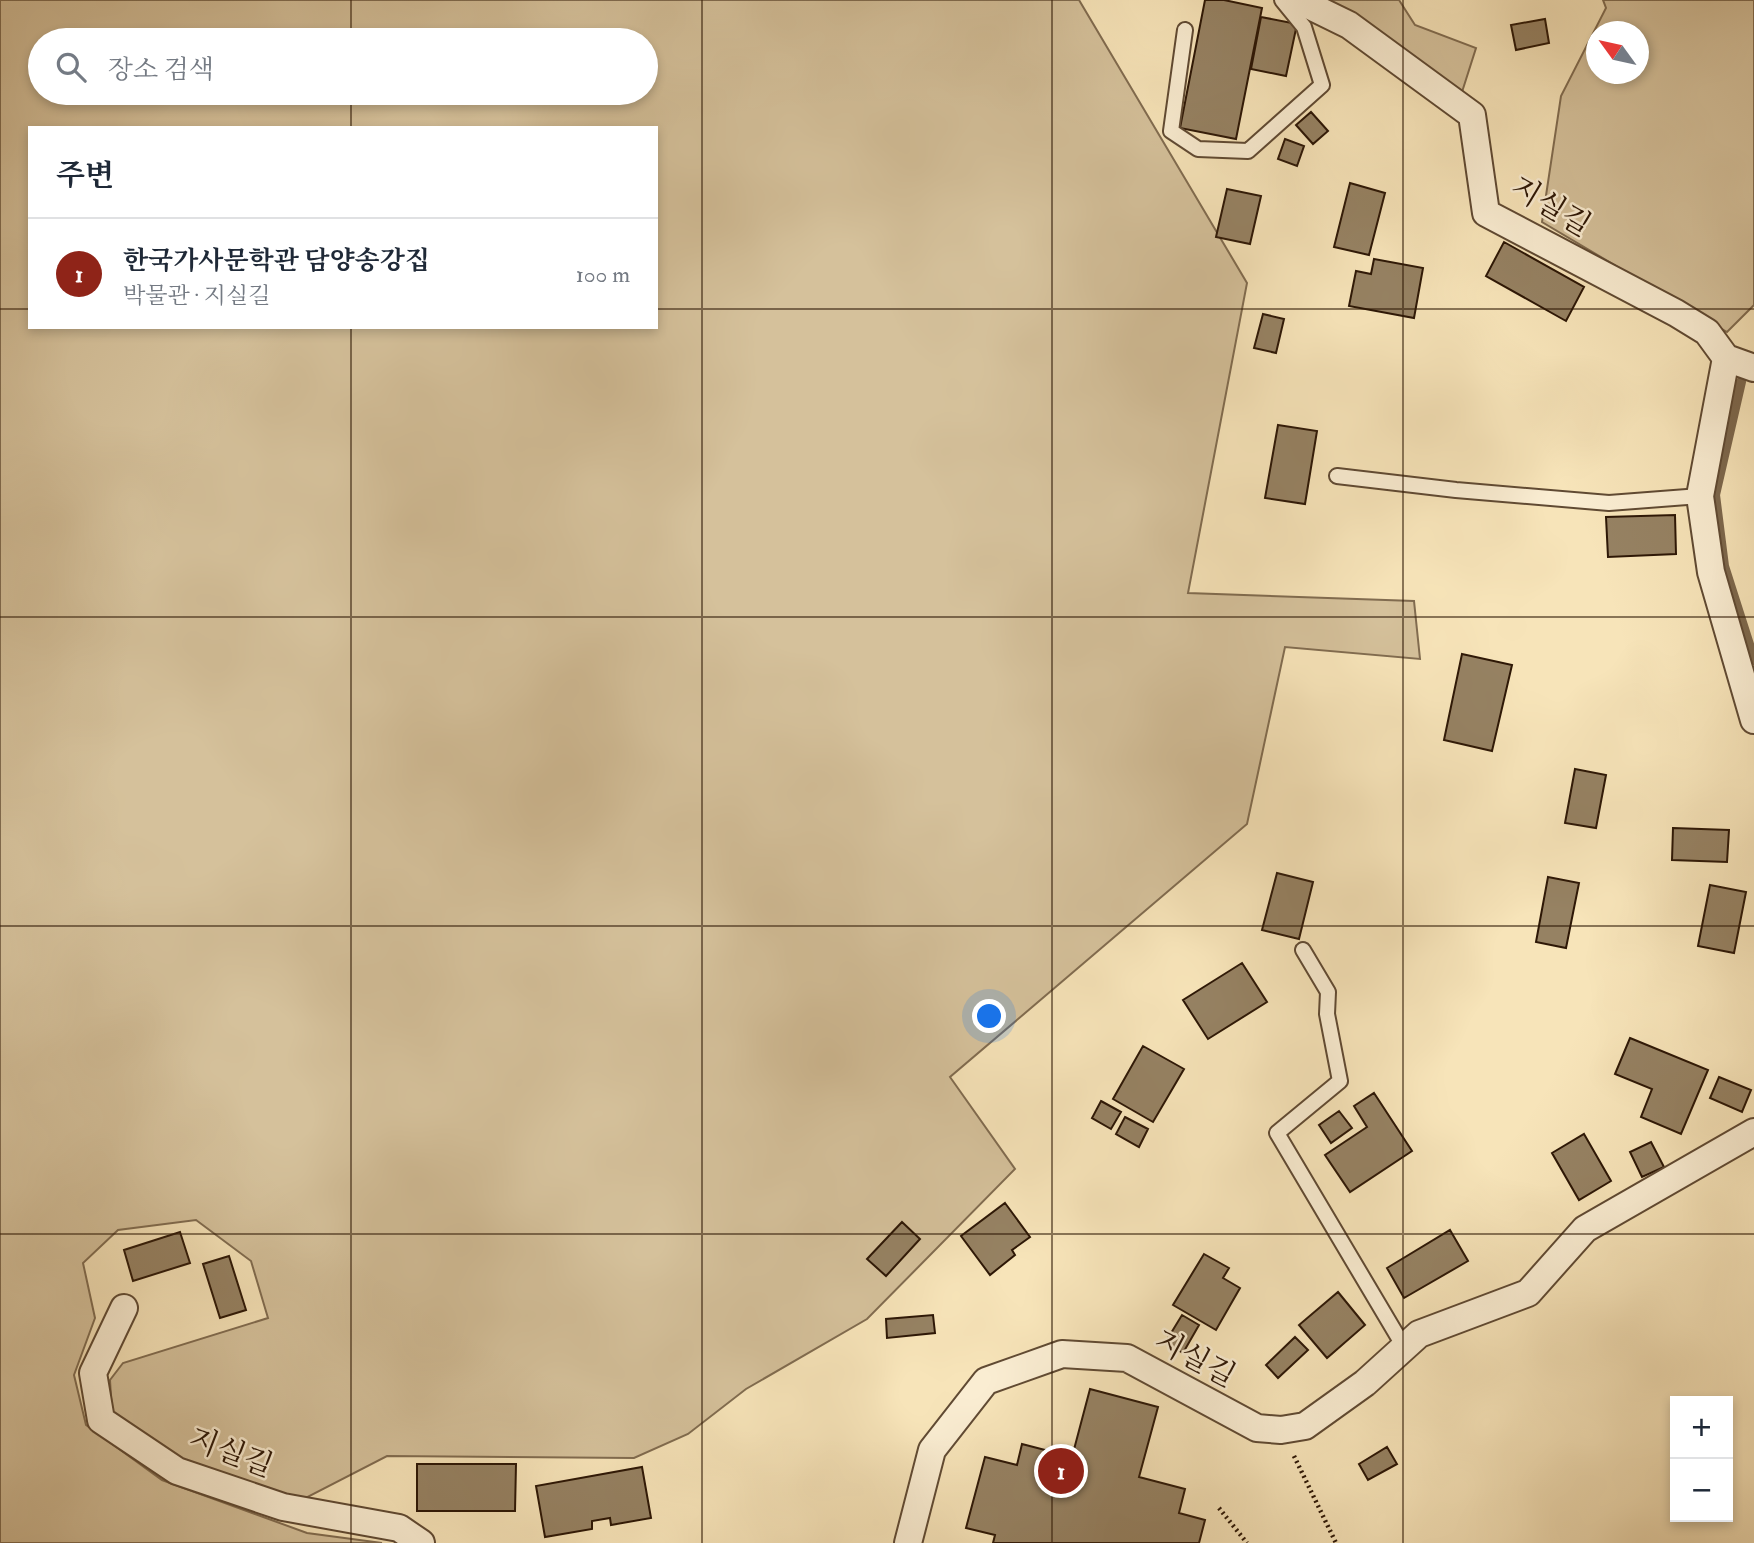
<!DOCTYPE html>
<html lang="ko">
<head>
<meta charset="utf-8">
<style>
	:root { --surface:#fff; --page:#f2f2f3; --text:#1f2937; --muted:#747a83; --line:#e0e1e3; --accent:#8f2418 }
	body { margin:0; font-family:"IM FELL Double Pica","Noto Serif KR",serif; background:var(--page); color:var(--text) }
	.controls { position:absolute; right:21px; bottom:21px; display:grid; overflow:hidden; border-radius:0px; box-shadow:0 4px 10px #0003 }
	.controls button { width:63px; height:63px; display:grid; place-items:center; padding:0; border:0; border-bottom:2px solid var(--line); background:var(--surface); color:var(--text); font:35px sans-serif }
	.compass { position:absolute; left:1586px; top:21px; width:63px; height:63px; border-radius:50%; background:var(--surface); box-shadow:0 4px 10px #0003; rotate:303deg }
	.you { position:absolute; left:990px; top:1017px; width:24px; height:24px; margin:-18px; border:5px solid #fff; border-radius:50%; background:#1a73e8; box-shadow:0 0 0 10px #1a73e833 }
	.badge { display:grid; place-items:center; width:46px; height:46px; border-radius:50%; background:var(--accent); color:#fff; font-size:23px; font-weight:700 }
	.pin { position:absolute; translate:-50% -50%; border:4px solid #fff; box-shadow:0 2px 7px #0006 }
	.list { margin:0; padding:0; list-style:none }
	h2 { display:flex; justify-content:space-between; align-items:center; height:91px; margin:0; padding:0 28px; font-size:30px }
	h2 small { font-size:23px; font-weight:400; color:var(--muted) }
	.list li { display:grid; grid-template-columns:46px 1fr auto; gap:21px; align-items:center; box-sizing:border-box; height:112px; padding:0 28px; border-top:2px solid var(--line) }
	.list b { display:block; font-size:26px; white-space:nowrap }
	.list p { margin:0; font-size:23px; white-space:nowrap; color:var(--muted) }
	.list em { font-size:23px; font-style:normal; color:var(--muted) }
	.icon { flex:none; width:38px; height:38px; fill:none; stroke:currentColor; stroke-width:2; stroke-linecap:round; stroke-linejoin:round }
	.map { position:relative; flex:none; width:1754px; height:1543px; overflow:hidden }
	.search { position:absolute; background:var(--surface); box-shadow:0 4px 10px #0003; left:28px; top:28px; width:630px; height:77px; display:flex; align-items:center; gap:18px; box-sizing:border-box; padding:0 24px; border-radius:38px; color:var(--muted); font-size:26px }
	.panel { position:absolute; background:var(--surface); box-shadow:0 4px 10px #0003; left:28px; top:126px; width:630px; height:203px; border-radius:0px }
	.map>svg:first-child { display:block }
	.green { fill:#d5c19b; stroke:#816c50; stroke-width:2; fill-rule:evenodd }
	.lines { fill:none; stroke-linecap:round; stroke-linejoin:round }
	.stream { stroke:#7d684d; stroke-width:10 }
	.building { fill:#968263; stroke:#2d1706; stroke-width:2 }
	.lane-casing { stroke:#604a33; stroke-width:18 }
	.street-casing { stroke:#604a33; stroke-width:30 }
	.path { stroke:#2d1706; stroke-width:4.5; stroke-dasharray:2 3.5; stroke-linecap:butt }
	.lane { stroke:#faedd2; stroke-width:14 }
	.street { stroke:#faedd2; stroke-width:26 }
	.grid { fill:none; stroke:#2d1706; stroke-width:2; stroke-opacity:0.55 }
	.labels { text-anchor:middle; stroke-width:5; stroke-linejoin:round; paint-order:stroke }
	.street-label { font-size:30px; fill:#2d1706; stroke:#faedd2 }
</style>
</head>
<body>
<div class="map">
<svg width="1754" height="1543" viewBox="0 0 1754 1543">
	<rect width="100%" height="100%" fill="#f7e4b9"/>
	<filter id="stains"><feTurbulence type="fractalNoise" baseFrequency=".00286" numOctaves="4"/><feColorMatrix values="0 0 0 0 .2 0 0 0 0 .09 0 0 0 0 .02 0 0 0 .5 -.17"/></filter>
	<radialGradient id="worn" r=".72"><stop offset=".6" stop-color="#630" stop-opacity="0"/><stop offset="1" stop-color="#630" stop-opacity=".3"/></radialGradient>
	<!-- green -->
	<path class="green" d="M0,0h1079l168,283 -59,310 226,8 6,58 -135,-12 -38,177 -297,253 65,92 -148,150 -121,70 -58,45 -54,24 -247,-2 -91,47 -114,-40 -70,-49 -2,-34 13,-17 145,-45 -17,-57 -55,-41 -78,10 -35,33 12,55 -21,57 12,50 76,55 145,53 75,10h-382zM40,40h606v53h-606zM30,128h626v199h-626z
		M1319,0h80l16,25 61,23 -14,44z
		M1603,0h151v305l-27,27 -185,-110 19,-126 45,-88zM1596,32h42v42h-42z"/>
	<g class="lines">
		<!-- stream -->
		<path class="stream" d="M1741,382l-26,113 9,71 30,94"/>
	</g>
	<!-- building -->
	<path class="building" d="M1205,0h19l38,8 -26,131 -56,-11z
		M1261,17l36,7 -11,52 -35,-7z
		M1545,19l4,24 -33,7 -5,-25z
		M1311,112l17,19 -15,13 -17,-19z
		M1285,139l19,7 -7,20 -19,-7z
		M1350,183l35,10 -16,62 -35,-8z
		M1227,189l34,7 -11,48 -34,-7z
		M1504,242l80,45 -18,34 -80,-45z
		M1374,259l49,9 -9,50 -65,-12 7,-35 15,3z
		M1263,314l21,5 -8,34 -22,-5z
		M1278,425l39,6 -12,73 -40,-6z
		M1675,515l1,39 -68,3 -2,-40z
		M1462,654l50,11 -20,86 -48,-11z
		M1575,769l31,6 -10,53 -31,-5z
		M1673,828l56,2 -2,32 -55,-2z
		M1277,873l36,9 -14,57 -37,-9z
		M1548,877l31,6 -13,65 -30,-6z
		M1710,885l36,7 -12,61 -36,-7z
		M1242,963l25,39 -59,37 -25,-39z
		M1630,1038l78,32 -27,64 -40,-17 11,-28 -37,-15z
		M1143,1046l41,23 -31,53 -40,-23z
		M1719,1077l32,13 -9,22 -32,-14z
		M1374,1093l38,58 -62,41 -25,-37 42,-28 -13,-21z
		M1101,1101l20,11 -10,17 -19,-11z
		M1339,1111l13,17 -21,15 -12,-18z
		M1125,1117l23,12 -9,18 -23,-13z
		M1584,1134l27,47 -32,19 -27,-47z
		M1651,1142l13,25 -22,10 -12,-25z
		M1005,1203l25,34 -18,13 3,5 -25,20 -29,-39z
		M902,1222l18,17 -34,37 -19,-17z
		M1450,1230l18,31 -64,37 -17,-30z
		M180,1232l10,31 -57,18 -9,-31z
		M1204,1254l25,14 -6,10 17,10 -24,42 -43,-25z
		M229,1256l17,54 -26,8 -17,-54z
		M1338,1292l27,33 -38,33 -28,-33z
		M933,1315l2,18 -48,5 -1,-19z
		M1182,1315l17,10 -16,28 -18,-10z
		M1295,1337l13,13 -30,28 -12,-13z
		M1090,1389l68,18 -19,70 46,12 -6,24 26,7 -6,23h-206l2,-8 -29,-7 19,-71 32,8 5,-21 50,13z
		M1387,1447l10,17 -29,16 -9,-16z
		M417,1464h99l-1,47h-98z
		M642,1467l9,51 -40,7 -1,-7 -18,3v8l-47,8 -9,-51z"/>
	<g class="lines">
		<!-- lane casing -->
		<g class="lane-casing">
			<path id="lane" d="M1185,30l-14,101 27,18 50,2 74,-66 -18,-58 -22,-27
				M1337,476l119,14 153,13 91,-7
				M1303,950l25,42 -1,22 13,67 -63,52 127,214"/>
		</g>
		<!-- street casing -->
		<g class="street-casing">
			<path id="street" d="M1298,0l51,25 123,90 14,98 190,100 31,19 19,26
				M1754,368l-28,-10 -26,138 11,76 43,148
				M124,1308l-31,65 8,47 76,51 106,36 116,21 22,15
				M908,1543l24,-93 54,-69 76,-27 65,4 130,70 24,2 24,-4 60,-43 54,-49 109,-41 57,-64 169,-97"/>
		</g>
		<!-- path -->
		<path class="path" d="M1294,1456l42,87
			M1219,1508l28,35"/>
		<!-- lane -->
		<use href="#lane" class="lane"/>
		<!-- street -->
		<use href="#street" class="street"/>
	</g>
	<!-- grid -->
	<path class="grid" d="M351,0v40M702,0v1543M1052,0v1543M1403,0v1543M351,93v35M0,309h30M656,309h1098M351,327v1216M0,617h1754M0,926h1754M0,1234h1754"/>
	<g class="labels">
		<!-- street labels -->
		<g class="street-label">
			<text transform="translate(1551 206) rotate(31)" y="10">지실길</text>
			<text transform="translate(1195 1358) rotate(28)" y="10">지실길</text>
			<text transform="translate(231 1452) rotate(21)" y="10">지실길</text>
		</g>
	</g>
	<rect width="100%" height="100%" filter="url(#stains)"/>
	<rect width="100%" height="100%" fill="url(#worn)"/>
</svg>
<div class="controls">
<button>+</button>
<button>−</button>
</div>
<svg class="compass" viewBox="-18 -18 36 36"><path d="M0-13l5 13h-10z" fill="#e53935"/><path d="M0 13l5-13h-10z" fill="#747a83"/></svg>
<div class="you"></div>
<div class="pin badge" style="left:1061px;top:1471px">1</div>
<div class="search"><svg class="icon" aria-label="search" viewBox="0 0 24 24"><circle cx="10" cy="10" r="6"/><path d="M15 15l6 6"/></svg>장소 검색</div>
<section class="panel">
<h2>주변<small></small></h2>
<ul class="list">
<li><span class="badge">1</span><div><b>한국가사문학관 담양송강집</b><p>박물관 · 지실길</p></div><em>100 m</em></li>
</ul>
</section>
</div>
</body>
</html>
